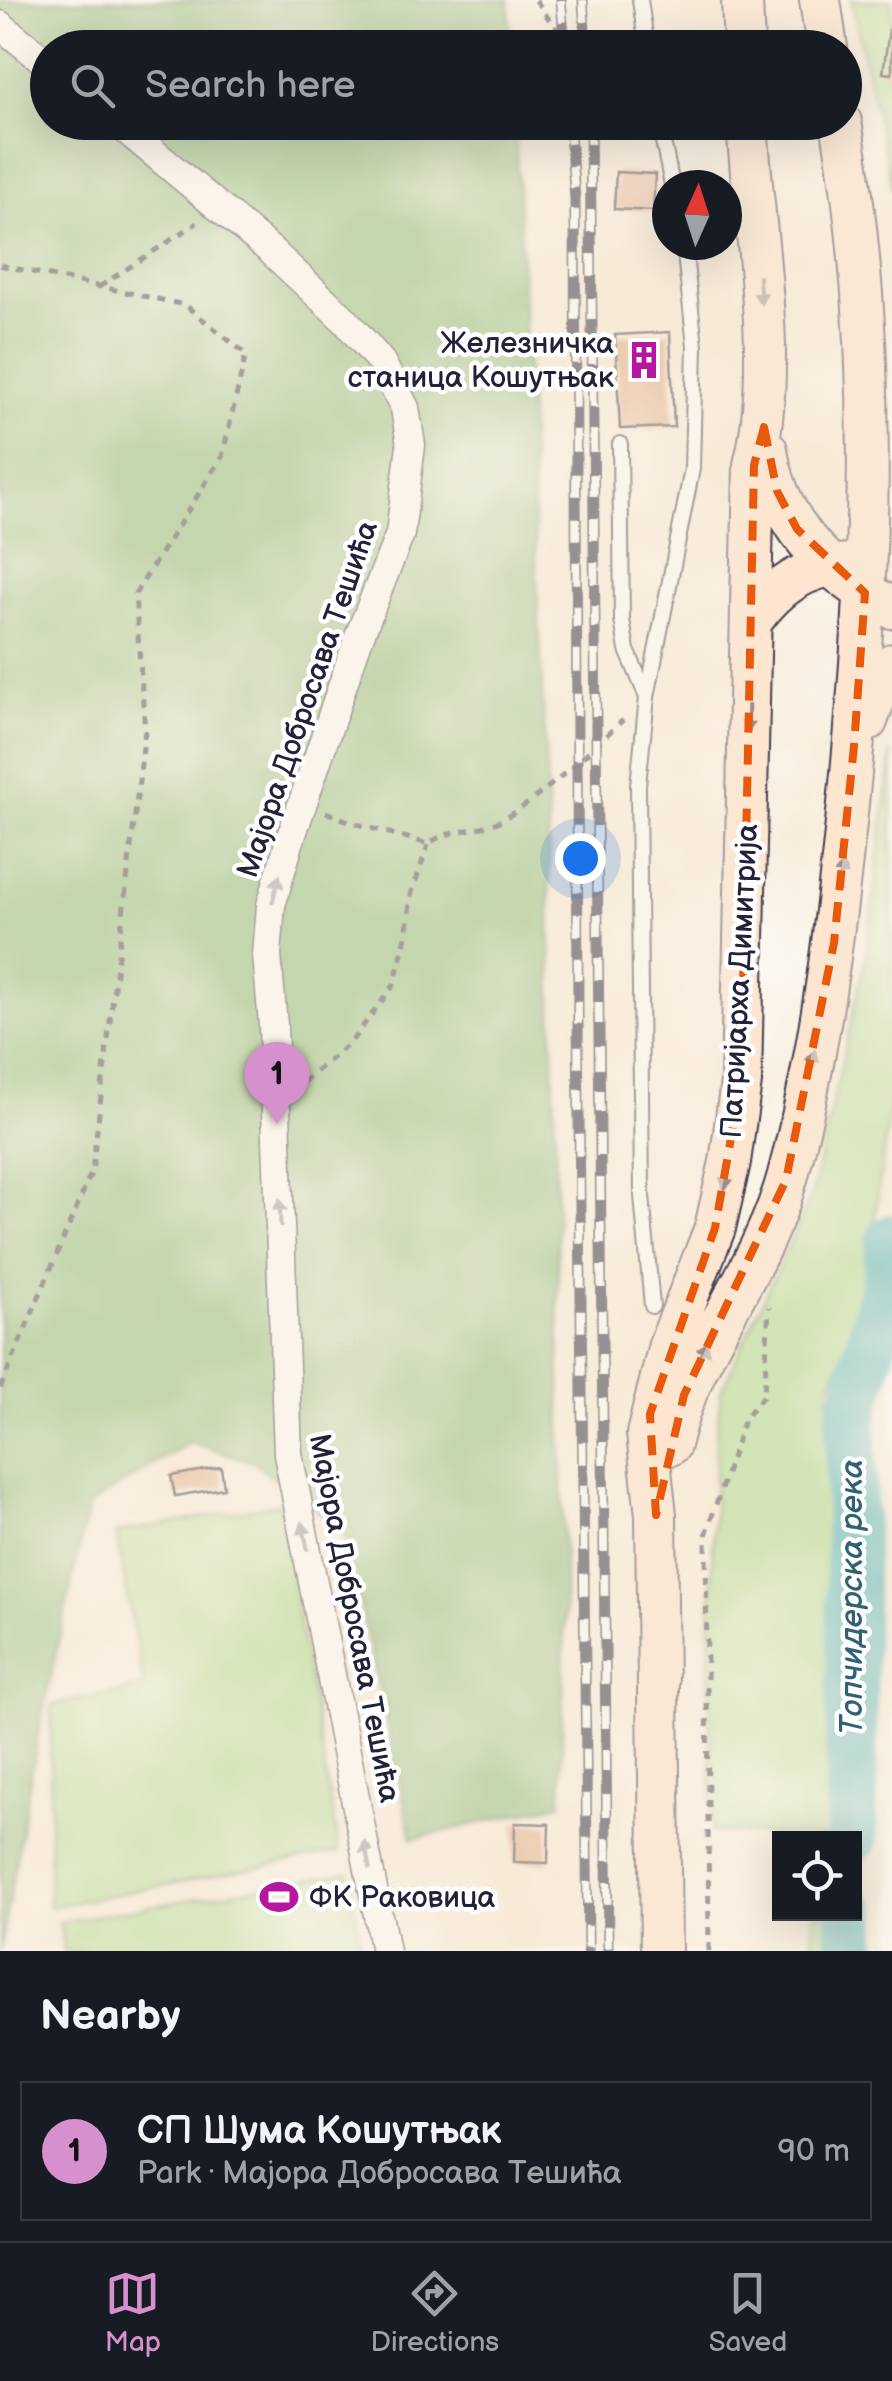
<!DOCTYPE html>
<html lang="en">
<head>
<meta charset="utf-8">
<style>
	:root { --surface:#171b24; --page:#242831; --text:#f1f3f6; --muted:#9ea1a6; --line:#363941; --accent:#d690ce }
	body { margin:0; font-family:"Balsamiq Sans",sans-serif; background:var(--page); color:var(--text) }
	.controls { position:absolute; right:30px; bottom:30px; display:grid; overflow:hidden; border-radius:0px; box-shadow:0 10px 40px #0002 }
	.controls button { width:90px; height:90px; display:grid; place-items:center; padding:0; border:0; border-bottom:2px solid var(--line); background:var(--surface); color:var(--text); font:50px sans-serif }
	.compass { position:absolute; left:652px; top:170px; width:90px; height:90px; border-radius:50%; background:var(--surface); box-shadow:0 10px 40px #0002; rotate:3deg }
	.you { position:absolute; left:580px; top:858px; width:35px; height:35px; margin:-25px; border:8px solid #fff; border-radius:50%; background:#1a73e8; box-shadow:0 0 0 15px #1a73e833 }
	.badge { display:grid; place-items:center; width:65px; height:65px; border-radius:50%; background:var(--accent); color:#111; font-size:32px; font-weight:700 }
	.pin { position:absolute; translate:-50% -82px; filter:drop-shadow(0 2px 5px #0008) }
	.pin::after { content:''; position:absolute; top:52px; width:35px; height:30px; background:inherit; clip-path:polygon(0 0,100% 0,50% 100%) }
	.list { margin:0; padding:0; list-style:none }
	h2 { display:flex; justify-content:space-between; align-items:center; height:130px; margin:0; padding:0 40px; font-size:42px }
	h2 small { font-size:32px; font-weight:400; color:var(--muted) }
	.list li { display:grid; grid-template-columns:65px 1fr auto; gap:30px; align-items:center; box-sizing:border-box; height:140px; margin:0 20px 20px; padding:0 20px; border:2px solid var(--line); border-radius:0px }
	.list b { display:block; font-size:38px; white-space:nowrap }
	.list p { margin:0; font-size:32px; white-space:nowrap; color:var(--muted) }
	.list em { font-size:32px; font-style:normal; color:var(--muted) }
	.icon { flex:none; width:55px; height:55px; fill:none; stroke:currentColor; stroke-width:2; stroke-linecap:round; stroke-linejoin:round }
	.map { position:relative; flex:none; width:892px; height:1951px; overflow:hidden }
	.search { position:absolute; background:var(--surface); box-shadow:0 10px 40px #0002; left:30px; right:30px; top:30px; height:110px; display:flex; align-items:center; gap:25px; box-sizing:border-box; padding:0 35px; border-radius:55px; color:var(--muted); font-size:38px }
	.sheet { height:290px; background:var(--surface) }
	nav { display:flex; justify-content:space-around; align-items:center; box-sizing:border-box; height:140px; border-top:2px solid var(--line); background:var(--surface); font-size:28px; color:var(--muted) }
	nav a { display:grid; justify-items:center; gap:5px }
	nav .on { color:var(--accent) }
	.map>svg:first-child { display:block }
	.green { fill:#a7dc8c; stroke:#647f64; stroke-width:2.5 }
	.forest { fill:#85bc78; stroke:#546f5a; stroke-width:2.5 }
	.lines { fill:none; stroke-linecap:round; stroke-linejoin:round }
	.river { stroke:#41b1ba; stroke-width:52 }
	.building { fill:#dfa881 }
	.lane-casing { stroke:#424053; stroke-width:18 }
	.street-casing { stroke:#424053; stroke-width:31 }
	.secondary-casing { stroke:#424053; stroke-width:44 }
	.path { stroke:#424053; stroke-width:5; stroke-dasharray:8 8; stroke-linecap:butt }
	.lane { stroke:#fff; stroke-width:14 }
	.street { stroke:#fff; stroke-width:28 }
	.secondary { stroke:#fde5d0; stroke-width:40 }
	.rail-casing { stroke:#22223b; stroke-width:11 }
	.rail { stroke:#fff; stroke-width:8; stroke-dasharray:22; stroke-linecap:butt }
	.oneway { fill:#9a8d8d }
	.oneway2 { fill:#9c9ca7 }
	.marked { fill:none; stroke:#e8590c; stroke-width:8; stroke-dasharray:20 12; stroke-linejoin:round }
	.labels { text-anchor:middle; stroke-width:9; stroke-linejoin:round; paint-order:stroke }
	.poi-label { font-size:30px; fill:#22223b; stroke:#fff; text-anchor:end }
	.street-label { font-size:30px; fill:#22223b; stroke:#fff }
	.water-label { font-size:32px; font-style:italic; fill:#306274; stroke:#fff }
</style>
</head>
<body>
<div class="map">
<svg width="892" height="1951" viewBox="0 0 892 1951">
	<rect width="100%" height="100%" fill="#fff"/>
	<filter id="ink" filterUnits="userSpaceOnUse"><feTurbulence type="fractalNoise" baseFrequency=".01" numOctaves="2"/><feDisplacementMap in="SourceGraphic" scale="20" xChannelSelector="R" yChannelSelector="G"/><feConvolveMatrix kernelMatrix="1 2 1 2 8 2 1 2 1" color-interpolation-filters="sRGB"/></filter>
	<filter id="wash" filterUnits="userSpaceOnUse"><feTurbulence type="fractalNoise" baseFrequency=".0048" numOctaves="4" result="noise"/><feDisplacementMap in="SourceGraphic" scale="40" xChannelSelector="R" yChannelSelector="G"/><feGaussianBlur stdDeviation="2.25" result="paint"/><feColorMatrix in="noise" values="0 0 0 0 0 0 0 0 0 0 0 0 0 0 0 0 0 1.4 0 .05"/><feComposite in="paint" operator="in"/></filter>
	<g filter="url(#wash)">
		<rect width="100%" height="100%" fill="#f7ebd8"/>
		<!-- green -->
		<path class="green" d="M851,0h41v190l-1,-9z
			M892,752v335l-26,202 -10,37 -27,61v337l7,114 -124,-7 -3,-150 7,-243 5,-47 91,-197 54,-238z
			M279,1504l60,348 -290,55 2,-202 93,-18 -28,-154z
			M349,1872l13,79h-298l-5,-29z
			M812,1914h23v37h-22z"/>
		<!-- forest -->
		<path class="forest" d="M0,0h509l2,47 -463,1v74l467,1 33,683 17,798 -4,200 -149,35 -68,-306 -90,-71 -64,-20 -101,63 -49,219 -40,227z"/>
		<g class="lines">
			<!-- river -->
			<path class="river" d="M852,1838l-1,-419 37,-140 4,-39
				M852,1914v37"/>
		</g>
		<g id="blocks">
			<!-- building -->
			<path class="building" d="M889,30l3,1v43l-9,-1z
				M616,172l39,2 -2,37 -39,-2z
				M670,332l4,95 -54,2 -5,-94z
				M221,1467l3,21 -49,8 -4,-20z
				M515,1823l34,1 -1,39 -34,-1z"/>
		</g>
	</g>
	<g filter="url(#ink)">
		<use href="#blocks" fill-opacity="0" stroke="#424053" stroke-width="2.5"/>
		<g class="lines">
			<!-- lane casing -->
			<g class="lane-casing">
				<path id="lane" d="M640,0l7,48
					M659,122l13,63
					M620,444l2,176 5,30 20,47
					M652,1306l-10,-110 -4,-411 9,-88 45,-228 3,-123 -11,-101"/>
			</g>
			<!-- street casing -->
			<g class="street-casing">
				<path id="street" d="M0,25l48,39
					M117,122l152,127 76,71 36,42 24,46 6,37 -11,89 -41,103 -69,203 -19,65 -4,50 6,70 15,429 97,497"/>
			</g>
			<!-- secondary casing -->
			<g class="secondary-casing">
				<path id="secondary" d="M742,0l2,48
					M820,0l7,48
					M767,450c11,74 61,124 125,158
					M751,622c26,-36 53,-56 99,-58
					M867,721l17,-47 8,-10
					M670,1445c22,-97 92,-174 118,-270 33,-125 48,-253 61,-381 22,-224 31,-449 -8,-672
					M661,1951l-5,-436 -9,-81 22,-89 46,-117 15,-66 11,-80 13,-617c26,-103 -1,-236 -7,-343"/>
			</g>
			<!-- path -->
			<path class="path" d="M536,0l19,28 71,20
				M0,265l185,40 61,49 -24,103 -87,137 10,137 -53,440 -92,218
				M99,287l98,-64
				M326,812c33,15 67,21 102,32 20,-15 44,-12 67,-21 35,-14 98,-76 128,-103
				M303,1082l47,-39 44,-58 12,-48 5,-42 17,-50
				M709,1951l-3,-416 38,-116 20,-24 5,-88"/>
			<!-- lane -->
			<use href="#lane" class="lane"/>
			<!-- street -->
			<use href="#street" class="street"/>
			<!-- secondary -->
			<use href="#secondary" class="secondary"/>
			<!-- rail casing -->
			<g class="rail-casing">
				<path id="rail" d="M561,0l4,48
					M583,0l3,48
					M569,122l6,77 3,823 10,929
					M590,122l18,1829"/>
			</g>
			<!-- rail -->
			<use href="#rail" class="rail"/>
		</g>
		<!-- one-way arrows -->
		<defs><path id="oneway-solid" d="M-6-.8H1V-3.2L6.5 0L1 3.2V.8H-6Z" transform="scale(2.5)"/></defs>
		<g class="oneway">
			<use href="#oneway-solid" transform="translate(760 290) rotate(86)"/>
			<use href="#oneway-solid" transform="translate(748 719) rotate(91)"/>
			<use href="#oneway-solid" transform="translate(841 877) rotate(-84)"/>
			<use href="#oneway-solid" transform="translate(812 1064) rotate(-79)"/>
			<use href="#oneway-solid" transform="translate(727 1176) rotate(102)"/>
			<use href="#oneway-solid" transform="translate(702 1355) rotate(-66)"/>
		</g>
		<g class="oneway2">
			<use href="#oneway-solid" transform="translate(276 889) rotate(-75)"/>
			<use href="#oneway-solid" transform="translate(280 1213) rotate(-92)"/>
			<use href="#oneway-solid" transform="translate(305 1536) rotate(-101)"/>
			<use href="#oneway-solid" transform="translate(367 1855) rotate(-101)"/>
		</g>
	</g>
	<!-- marked area -->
	<path d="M0 0H892V1951H0ZM764,427l13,64 20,38 68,64 -11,153 -20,197 -48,237 -102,215 -28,120 -6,-101 65,-186 26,-146 13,-617z" fill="#f7ebd8" fill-opacity=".55" fill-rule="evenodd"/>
	<path class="marked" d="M764,427l13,64 20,38 68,64 -11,153 -20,197 -48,237 -102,215 -28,120 -6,-101 65,-186 26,-146 13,-617z"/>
	<!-- icons -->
	<defs>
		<g id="building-bare" transform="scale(3)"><path d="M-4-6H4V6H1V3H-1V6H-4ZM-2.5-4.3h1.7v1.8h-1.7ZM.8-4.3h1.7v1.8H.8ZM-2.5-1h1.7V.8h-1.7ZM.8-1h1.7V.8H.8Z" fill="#b5179e" stroke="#fff" stroke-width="2.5" paint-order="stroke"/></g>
		<g id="stadium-bare" transform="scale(3)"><path d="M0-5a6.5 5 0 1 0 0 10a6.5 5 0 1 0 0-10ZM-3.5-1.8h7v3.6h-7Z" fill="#b5179e" stroke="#fff" stroke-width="2.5" paint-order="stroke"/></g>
	</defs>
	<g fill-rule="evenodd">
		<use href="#building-bare" x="644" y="360"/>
		<use href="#stadium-bare" x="279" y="1897"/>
	</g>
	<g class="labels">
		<!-- poi labels -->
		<g class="poi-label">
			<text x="614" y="353">Железничка<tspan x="614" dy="34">станица Кошутњак</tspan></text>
			<text x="309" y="1907" text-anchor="start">ФК Раковица</text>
		</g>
		<!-- street labels -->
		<g class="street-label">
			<text transform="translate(307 699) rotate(-71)" y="10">Мајора Добросава Тешића</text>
			<text transform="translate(739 981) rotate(-87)" y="10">Патријарха Димитрија</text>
			<text transform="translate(355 1618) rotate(79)" y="10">Мајора Добросава Тешића</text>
		</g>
		<!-- water labels -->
		<g class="water-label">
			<text transform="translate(851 1597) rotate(-90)" y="11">Топчидерска река</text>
		</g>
	</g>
</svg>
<div class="controls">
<button><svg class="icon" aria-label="locate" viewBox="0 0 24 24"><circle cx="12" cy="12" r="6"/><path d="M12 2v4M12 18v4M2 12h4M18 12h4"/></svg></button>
</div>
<svg class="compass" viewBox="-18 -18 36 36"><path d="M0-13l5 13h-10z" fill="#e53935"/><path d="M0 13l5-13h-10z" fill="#9ea1a6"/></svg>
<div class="you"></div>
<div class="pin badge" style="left:277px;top:1124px">1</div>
<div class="search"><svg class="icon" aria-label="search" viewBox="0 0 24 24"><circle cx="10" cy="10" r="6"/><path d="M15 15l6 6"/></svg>Search here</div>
</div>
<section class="sheet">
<h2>Nearby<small></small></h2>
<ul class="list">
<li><span class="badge">1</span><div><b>СП Шума Кошутњак</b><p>Park · Мајора Добросава Тешића</p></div><em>90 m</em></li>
</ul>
</section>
<nav>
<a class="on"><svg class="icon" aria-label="map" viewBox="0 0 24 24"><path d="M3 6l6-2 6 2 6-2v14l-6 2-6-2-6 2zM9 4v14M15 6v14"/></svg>Map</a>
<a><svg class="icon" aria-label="directions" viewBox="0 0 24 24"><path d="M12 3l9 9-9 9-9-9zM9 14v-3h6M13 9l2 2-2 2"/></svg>Directions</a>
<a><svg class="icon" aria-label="saved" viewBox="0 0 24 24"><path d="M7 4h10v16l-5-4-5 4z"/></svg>Saved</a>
</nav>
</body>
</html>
